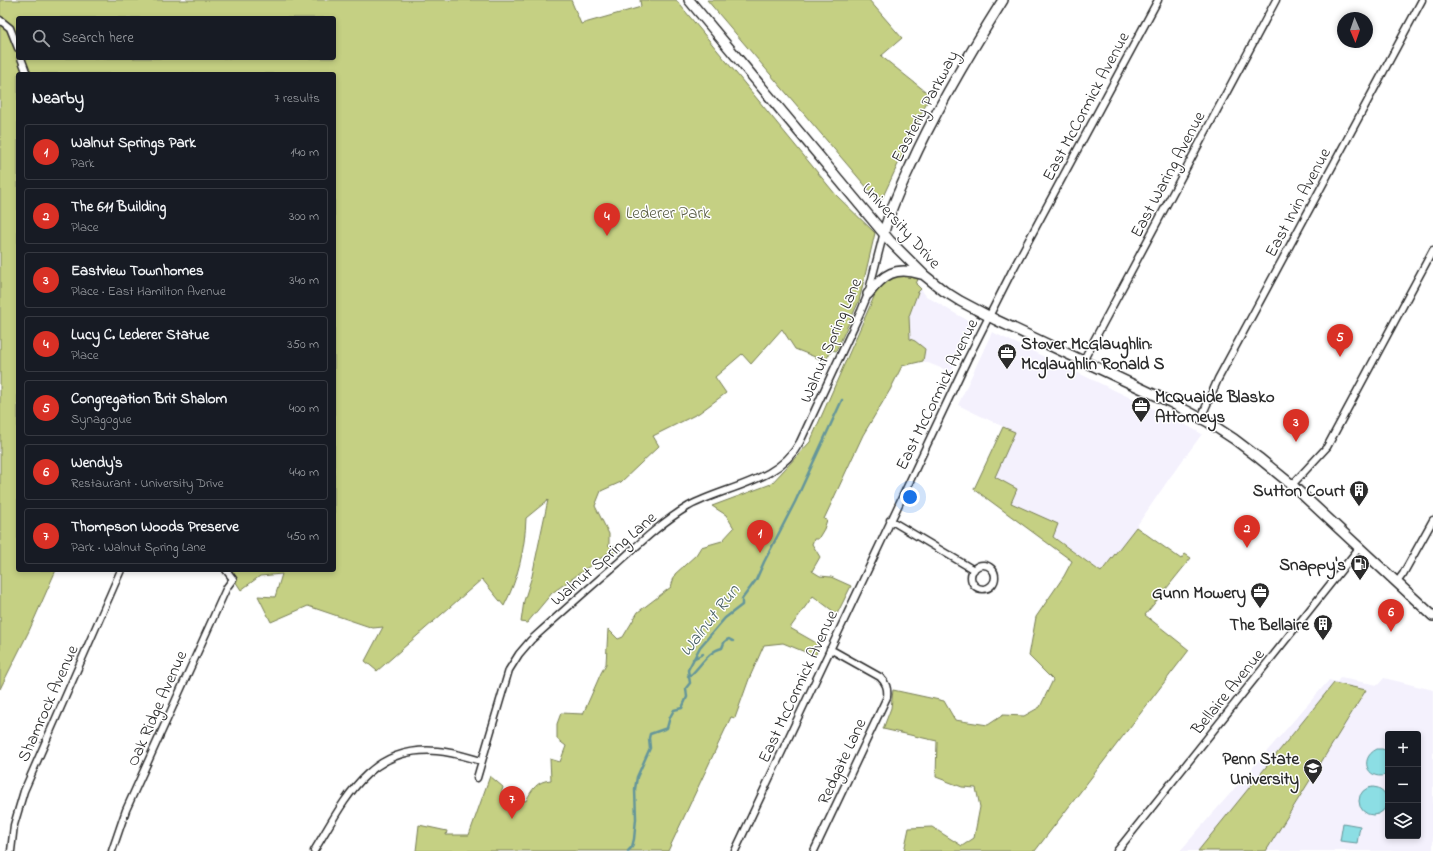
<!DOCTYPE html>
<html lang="en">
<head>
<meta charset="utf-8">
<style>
	:root { --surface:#171b24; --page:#20242c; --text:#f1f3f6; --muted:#9ea1a6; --line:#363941; --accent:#d93025 }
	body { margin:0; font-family:"Indie Flower",sans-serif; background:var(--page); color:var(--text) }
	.controls { position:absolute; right:12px; bottom:12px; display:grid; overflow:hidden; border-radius:4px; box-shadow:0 2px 6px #0003 }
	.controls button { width:36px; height:36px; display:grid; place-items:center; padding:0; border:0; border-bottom:1px solid var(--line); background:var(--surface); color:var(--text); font:20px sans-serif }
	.compass { position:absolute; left:1337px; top:12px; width:36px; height:36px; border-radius:50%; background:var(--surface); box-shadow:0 2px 6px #0003; rotate:178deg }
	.you { position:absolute; left:910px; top:497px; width:14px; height:14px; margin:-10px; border:3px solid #fff; border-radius:50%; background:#1a73e8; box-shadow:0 0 0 6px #1a73e833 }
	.badge { display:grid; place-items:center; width:26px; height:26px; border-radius:50%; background:var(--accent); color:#fff; font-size:13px; font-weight:700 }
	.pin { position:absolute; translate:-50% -33px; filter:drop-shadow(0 1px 2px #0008) }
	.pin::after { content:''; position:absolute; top:21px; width:14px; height:12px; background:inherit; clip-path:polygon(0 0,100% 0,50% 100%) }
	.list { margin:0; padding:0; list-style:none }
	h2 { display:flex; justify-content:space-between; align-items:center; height:52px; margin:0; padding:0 16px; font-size:17px }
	h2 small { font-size:13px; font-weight:400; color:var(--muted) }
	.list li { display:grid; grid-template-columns:26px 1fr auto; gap:12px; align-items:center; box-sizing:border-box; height:56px; margin:0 8px 8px; padding:0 8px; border:1px solid var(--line); border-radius:4px }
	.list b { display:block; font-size:15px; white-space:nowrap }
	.list p { margin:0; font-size:13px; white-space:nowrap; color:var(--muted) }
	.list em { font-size:13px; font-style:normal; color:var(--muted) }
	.icon { flex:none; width:22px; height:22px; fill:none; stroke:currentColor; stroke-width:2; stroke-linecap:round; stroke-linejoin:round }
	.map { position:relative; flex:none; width:1433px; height:851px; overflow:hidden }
	.search { position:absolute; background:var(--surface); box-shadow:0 2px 6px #0003; left:16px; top:16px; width:320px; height:44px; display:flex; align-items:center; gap:10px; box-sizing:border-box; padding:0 14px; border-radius:4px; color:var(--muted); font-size:15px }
	.panel { position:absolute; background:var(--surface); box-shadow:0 2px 6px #0003; left:16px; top:72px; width:320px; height:500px; border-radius:4px }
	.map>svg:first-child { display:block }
	.built { fill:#f4f1fd; fill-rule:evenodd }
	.green { fill:#c5d083; stroke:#787e57; fill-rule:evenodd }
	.water { fill:#8cdee4; stroke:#65969a }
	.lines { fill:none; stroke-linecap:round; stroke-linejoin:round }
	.stream { stroke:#65969a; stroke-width:2.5 }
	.minor-casing { stroke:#2b2b2b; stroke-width:9 }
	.secondary-casing { stroke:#2b2b2b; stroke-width:12 }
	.minor { stroke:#fff; stroke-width:6 }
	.secondary { stroke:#fff; stroke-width:9 }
	.labels { text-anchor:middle; stroke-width:3; stroke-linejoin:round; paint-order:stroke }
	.street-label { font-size:17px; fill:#2b2b2b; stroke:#fff }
	.park-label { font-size:17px; fill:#595d45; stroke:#fff }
	.poi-label { font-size:17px; font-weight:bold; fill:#2b2b2b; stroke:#fff; text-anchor:end }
	.water-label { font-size:18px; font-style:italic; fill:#486162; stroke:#fff }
</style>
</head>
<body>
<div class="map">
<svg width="1433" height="851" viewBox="0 0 1433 851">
	<rect width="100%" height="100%" fill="#fff"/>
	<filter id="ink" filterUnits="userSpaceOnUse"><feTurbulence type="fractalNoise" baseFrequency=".025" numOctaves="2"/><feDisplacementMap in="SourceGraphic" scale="8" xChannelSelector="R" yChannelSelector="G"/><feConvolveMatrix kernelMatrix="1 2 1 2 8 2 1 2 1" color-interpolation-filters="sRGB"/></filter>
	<g filter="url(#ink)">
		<!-- built -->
		<path class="built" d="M921,289l5,7 30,18 17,9 -22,49 -28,-11 2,-12 -15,-9 -1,-24 9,-24z
			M992,332l187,89 23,13 -31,42 -35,51 -34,45 -49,-36 5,-12 -47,-21 -16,-26 19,-45 -56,-27z
			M1340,678l38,7 6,-7 49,12v161h-253l149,-171 8,2zM1388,734h30v102h-30z"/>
		<!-- green -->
		<path class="green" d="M0,0h571l10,24 60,-17 -1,-7h36l160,195 39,38 -16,68 -23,50 -4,-1 -7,11 -30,-12 -13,-20 -31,35 -9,-10 -27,23 11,16 -27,20 -46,23 6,10 -38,36 -20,9 -6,15 14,28v12h7l2,3 -2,3 -8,1 -56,40 -25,30 -6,-1 3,-21 8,-25 16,-76 -22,18c-1,31 -8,61 -22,88l-22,-27 -105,92 -12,-10 18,-34 -10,1 -65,-22 -37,16 -13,-26 17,1 7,-23 -22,2 -19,14 -13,-20h106v-496h-316v496h38l-27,61 -29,58zM18,18h316v40h-316z
			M707,0h162l33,38 -21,18 49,39 -50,108z
			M896,274l15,1 7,4 -2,5 5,5 -3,3 -9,24 1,23 5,2 10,8 -2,12 -21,5 -12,24 -27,45 -39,84 3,1 -3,9 -6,10h-4l-2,5 8,13 -8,14 8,5 11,1 20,9 -14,28 -24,-18 -23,32 30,17 -5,11 -32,-13 -19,2 -15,34 -14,39 -4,-1 -63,134h-252l3,-26 28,6 -1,4h23l21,-59 13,11 -2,7 25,7c6,-12 11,-20 25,-21l-1,-21 10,3 6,-16 -9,-7v-15l4,-11 22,1 18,-41 5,-9 2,-35 10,10 5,-2 15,-25 33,-25 4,-13 21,-19 5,-8 21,-6 12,-13 -8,-13 -14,-9 59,-22 39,-42 67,-152 8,-10z
			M1003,427l12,5 -20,45 22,12 -6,14 47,21 -5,13 48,35 35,-45 45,32 4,-5 6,4 -46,57 44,35 -154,201h-131l5,-23 23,-1 30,19 12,-8 6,-31 -4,-19 -14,-1 -26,-10 1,-36 -54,-12 8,-21 2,-18 51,11 11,19 33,5 15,-10 21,1 16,-9 13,-27 -24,-24 7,-39 28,-41 8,-15 -98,-72z
			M1334,683l32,7 -100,161h-68z"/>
		<!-- water -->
		<path class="water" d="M1377,749h5l6,2v23c-19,9 -31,-15 -11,-25z
			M1359 801a14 14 0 1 1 28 0a14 14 0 1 1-28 0Z
			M1343,823l17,3 -3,17 -17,-2z"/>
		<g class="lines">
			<!-- stream -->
			<path class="stream" d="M693,659l10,-5
				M688,676l4,-2c9,-9 17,-23 30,-26 2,-4 1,-7 7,-9l4,2
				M628,851l4,-4 2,-8 2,-20 -1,-30 2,-12 13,-29 -1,-10 1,-4 17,-6 3,-11 4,-7 8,-2 5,-11 -1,-9 4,-5 -2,-13 12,-23 25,-29 17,-13v-6l14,-19 8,-18 31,-60 47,-102"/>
			<!-- minor casing -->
			<g class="minor-casing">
				<path id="minor" d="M0,20l10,8 8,20
					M21,58l6,16
					M1083,361l193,-361
					M1201,418l17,-39 204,-379
					M1292,485l35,-38 106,-197
					M890,520l84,50
					M971 577a12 12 0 1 1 24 0a12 12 0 1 1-24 0Z
					M1397,582l6,-8 30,-54
					M477,778l5,-17
					M11,851l3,-26 10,-34 97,-221
					M112,851l14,-41 101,-223 6,-8 -7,-9
					M314,851c30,-49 54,-106 123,-100 15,1 30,6 45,10l27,-91 10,-16 12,-14c29,-26 58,-52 87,-77 22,-20 45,-42 71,-57 37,-20 90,-24 111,-64l61,-131 7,-17 16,-62
					M735,851l232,-491 44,-87 147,-273
					M814,851l73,-154c1,-9 -1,-14 -7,-20l-50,-28
					M1117,851l242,-303"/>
			</g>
			<!-- secondary casing -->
			<g class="secondary-casing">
				<path id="secondary" d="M689,0l201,241 34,34 20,16 16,10 36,19 174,82 38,20 26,17 25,19 33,27 141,131
					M884,232c6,-22 16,-44 26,-65 26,-58 59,-113 93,-167
					M868,294c16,-20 27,-28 53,-20"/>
			</g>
			<!-- minor -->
			<use href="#minor" class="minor"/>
			<!-- secondary -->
			<use href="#secondary" class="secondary"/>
		</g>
	</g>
	<!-- icons -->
	<defs>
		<g id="office-pin" transform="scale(1)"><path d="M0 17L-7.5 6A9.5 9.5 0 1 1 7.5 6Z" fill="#2b2b2b" stroke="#fff"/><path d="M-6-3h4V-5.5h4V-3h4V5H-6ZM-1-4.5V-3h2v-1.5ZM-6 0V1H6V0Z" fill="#fff"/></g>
		<g id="building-pin" transform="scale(1)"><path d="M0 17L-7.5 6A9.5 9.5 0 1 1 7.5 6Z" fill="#2b2b2b" stroke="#fff"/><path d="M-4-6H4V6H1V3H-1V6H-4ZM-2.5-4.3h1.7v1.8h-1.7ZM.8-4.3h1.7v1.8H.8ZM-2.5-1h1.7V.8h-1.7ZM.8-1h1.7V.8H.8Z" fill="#fff"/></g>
		<g id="fuel-pin" transform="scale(1)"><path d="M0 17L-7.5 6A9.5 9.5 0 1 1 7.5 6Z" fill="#2b2b2b" stroke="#fff"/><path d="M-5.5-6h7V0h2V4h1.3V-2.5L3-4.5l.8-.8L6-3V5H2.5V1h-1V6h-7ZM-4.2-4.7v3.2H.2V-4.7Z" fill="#fff"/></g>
		<g id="university-pin" transform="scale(1)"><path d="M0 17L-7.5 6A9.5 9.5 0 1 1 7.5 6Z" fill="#2b2b2b" stroke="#fff"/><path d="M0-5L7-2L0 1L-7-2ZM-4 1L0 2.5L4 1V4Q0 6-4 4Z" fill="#fff"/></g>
	</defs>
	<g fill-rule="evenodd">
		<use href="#office-pin" x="1007" y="353"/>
		<use href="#office-pin" x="1141" y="406"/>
		<use href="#building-pin" x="1359" y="490"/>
		<use href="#fuel-pin" x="1360" y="564"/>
		<use href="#office-pin" x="1260" y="592"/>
		<use href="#building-pin" x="1323" y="624"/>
		<use href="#university-pin" x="1313" y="768"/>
	</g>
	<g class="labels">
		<!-- street labels -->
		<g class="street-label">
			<text transform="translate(924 106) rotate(-62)" y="6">Easterly Parkway</text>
			<text transform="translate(1085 106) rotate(-62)" y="6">East McCormick Avenue</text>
			<text transform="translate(1167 174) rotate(-62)" y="6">East Waring Avenue</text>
			<text transform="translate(1297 202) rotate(-62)" y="6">East Irvin Avenue</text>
			<text transform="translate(902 225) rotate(48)" y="6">University Drive</text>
			<text transform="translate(830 340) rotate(-67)" y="6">Walnut Spring Lane</text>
			<text transform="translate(936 394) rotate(-64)" y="6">East McCormick Avenue</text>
			<text transform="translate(603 558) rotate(-41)" y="6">Walnut Spring Lane</text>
			<text transform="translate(797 686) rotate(-65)" y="6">East McCormick Avenue</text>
			<text transform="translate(1227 691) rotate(-51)" y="6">Bellaire Avenue</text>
			<text transform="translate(47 703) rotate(-66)" y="6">Shamrock Avenue</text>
			<text transform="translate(156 708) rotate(-66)" y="6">Oak Ridge Avenue</text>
			<text transform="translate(841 761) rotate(-65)" y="6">Redgate Lane</text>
		</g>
		<!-- park labels -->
		<g class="park-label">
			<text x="668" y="218">Lederer Park</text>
		</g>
		<!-- poi labels -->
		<g class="poi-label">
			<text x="1021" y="349" text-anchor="start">Stover McGlaughlin:<tspan x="1021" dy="20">Mcglaughlin Ronald S</tspan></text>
			<text x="1155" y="402" text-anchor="start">McQuaide Blasko<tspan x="1155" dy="20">Attorneys</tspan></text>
			<text x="1345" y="496">Sutton Court</text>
			<text x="1346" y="570">Snappy's</text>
			<text x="1246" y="598">Gunn Mowery</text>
			<text x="1309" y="630">The Bellaire</text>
			<text x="1299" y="764">Penn State<tspan x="1299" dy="20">University</tspan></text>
		</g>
		<!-- water labels -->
		<g class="water-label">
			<text transform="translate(709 620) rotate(-52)" y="6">Walnut Run</text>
		</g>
	</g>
</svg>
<div class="controls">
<button>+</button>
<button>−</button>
<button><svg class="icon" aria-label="layers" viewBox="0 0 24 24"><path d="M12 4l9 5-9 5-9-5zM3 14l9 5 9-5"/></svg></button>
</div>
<svg class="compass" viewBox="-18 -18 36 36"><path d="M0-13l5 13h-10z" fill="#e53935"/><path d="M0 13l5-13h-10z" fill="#9ea1a6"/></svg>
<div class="you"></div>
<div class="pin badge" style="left:760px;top:553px">1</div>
<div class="pin badge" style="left:1247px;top:548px">2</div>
<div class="pin badge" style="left:1296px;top:442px">3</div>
<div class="pin badge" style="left:607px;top:236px">4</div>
<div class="pin badge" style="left:1340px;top:357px">5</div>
<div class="pin badge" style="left:1391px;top:632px">6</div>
<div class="pin badge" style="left:512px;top:819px">7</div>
<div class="search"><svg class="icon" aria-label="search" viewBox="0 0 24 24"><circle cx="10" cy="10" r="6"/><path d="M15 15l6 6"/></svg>Search here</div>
<section class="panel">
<h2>Nearby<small>7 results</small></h2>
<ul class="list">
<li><span class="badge">1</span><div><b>Walnut Springs Park</b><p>Park</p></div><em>140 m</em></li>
<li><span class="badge">2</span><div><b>The 611 Building</b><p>Place</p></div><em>300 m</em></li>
<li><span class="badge">3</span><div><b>Eastview Townhomes</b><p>Place · East Hamilton Avenue</p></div><em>340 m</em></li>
<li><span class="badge">4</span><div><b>Lucy C. Lederer Statue</b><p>Place</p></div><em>350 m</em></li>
<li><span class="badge">5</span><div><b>Congregation Brit Shalom</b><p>Synagogue</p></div><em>400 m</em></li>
<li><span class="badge">6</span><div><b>Wendy's</b><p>Restaurant · University Drive</p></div><em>440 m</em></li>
<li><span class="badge">7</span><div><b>Thompson Woods Preserve</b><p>Park · Walnut Spring Lane</p></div><em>450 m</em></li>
</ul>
</section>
</div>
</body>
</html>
